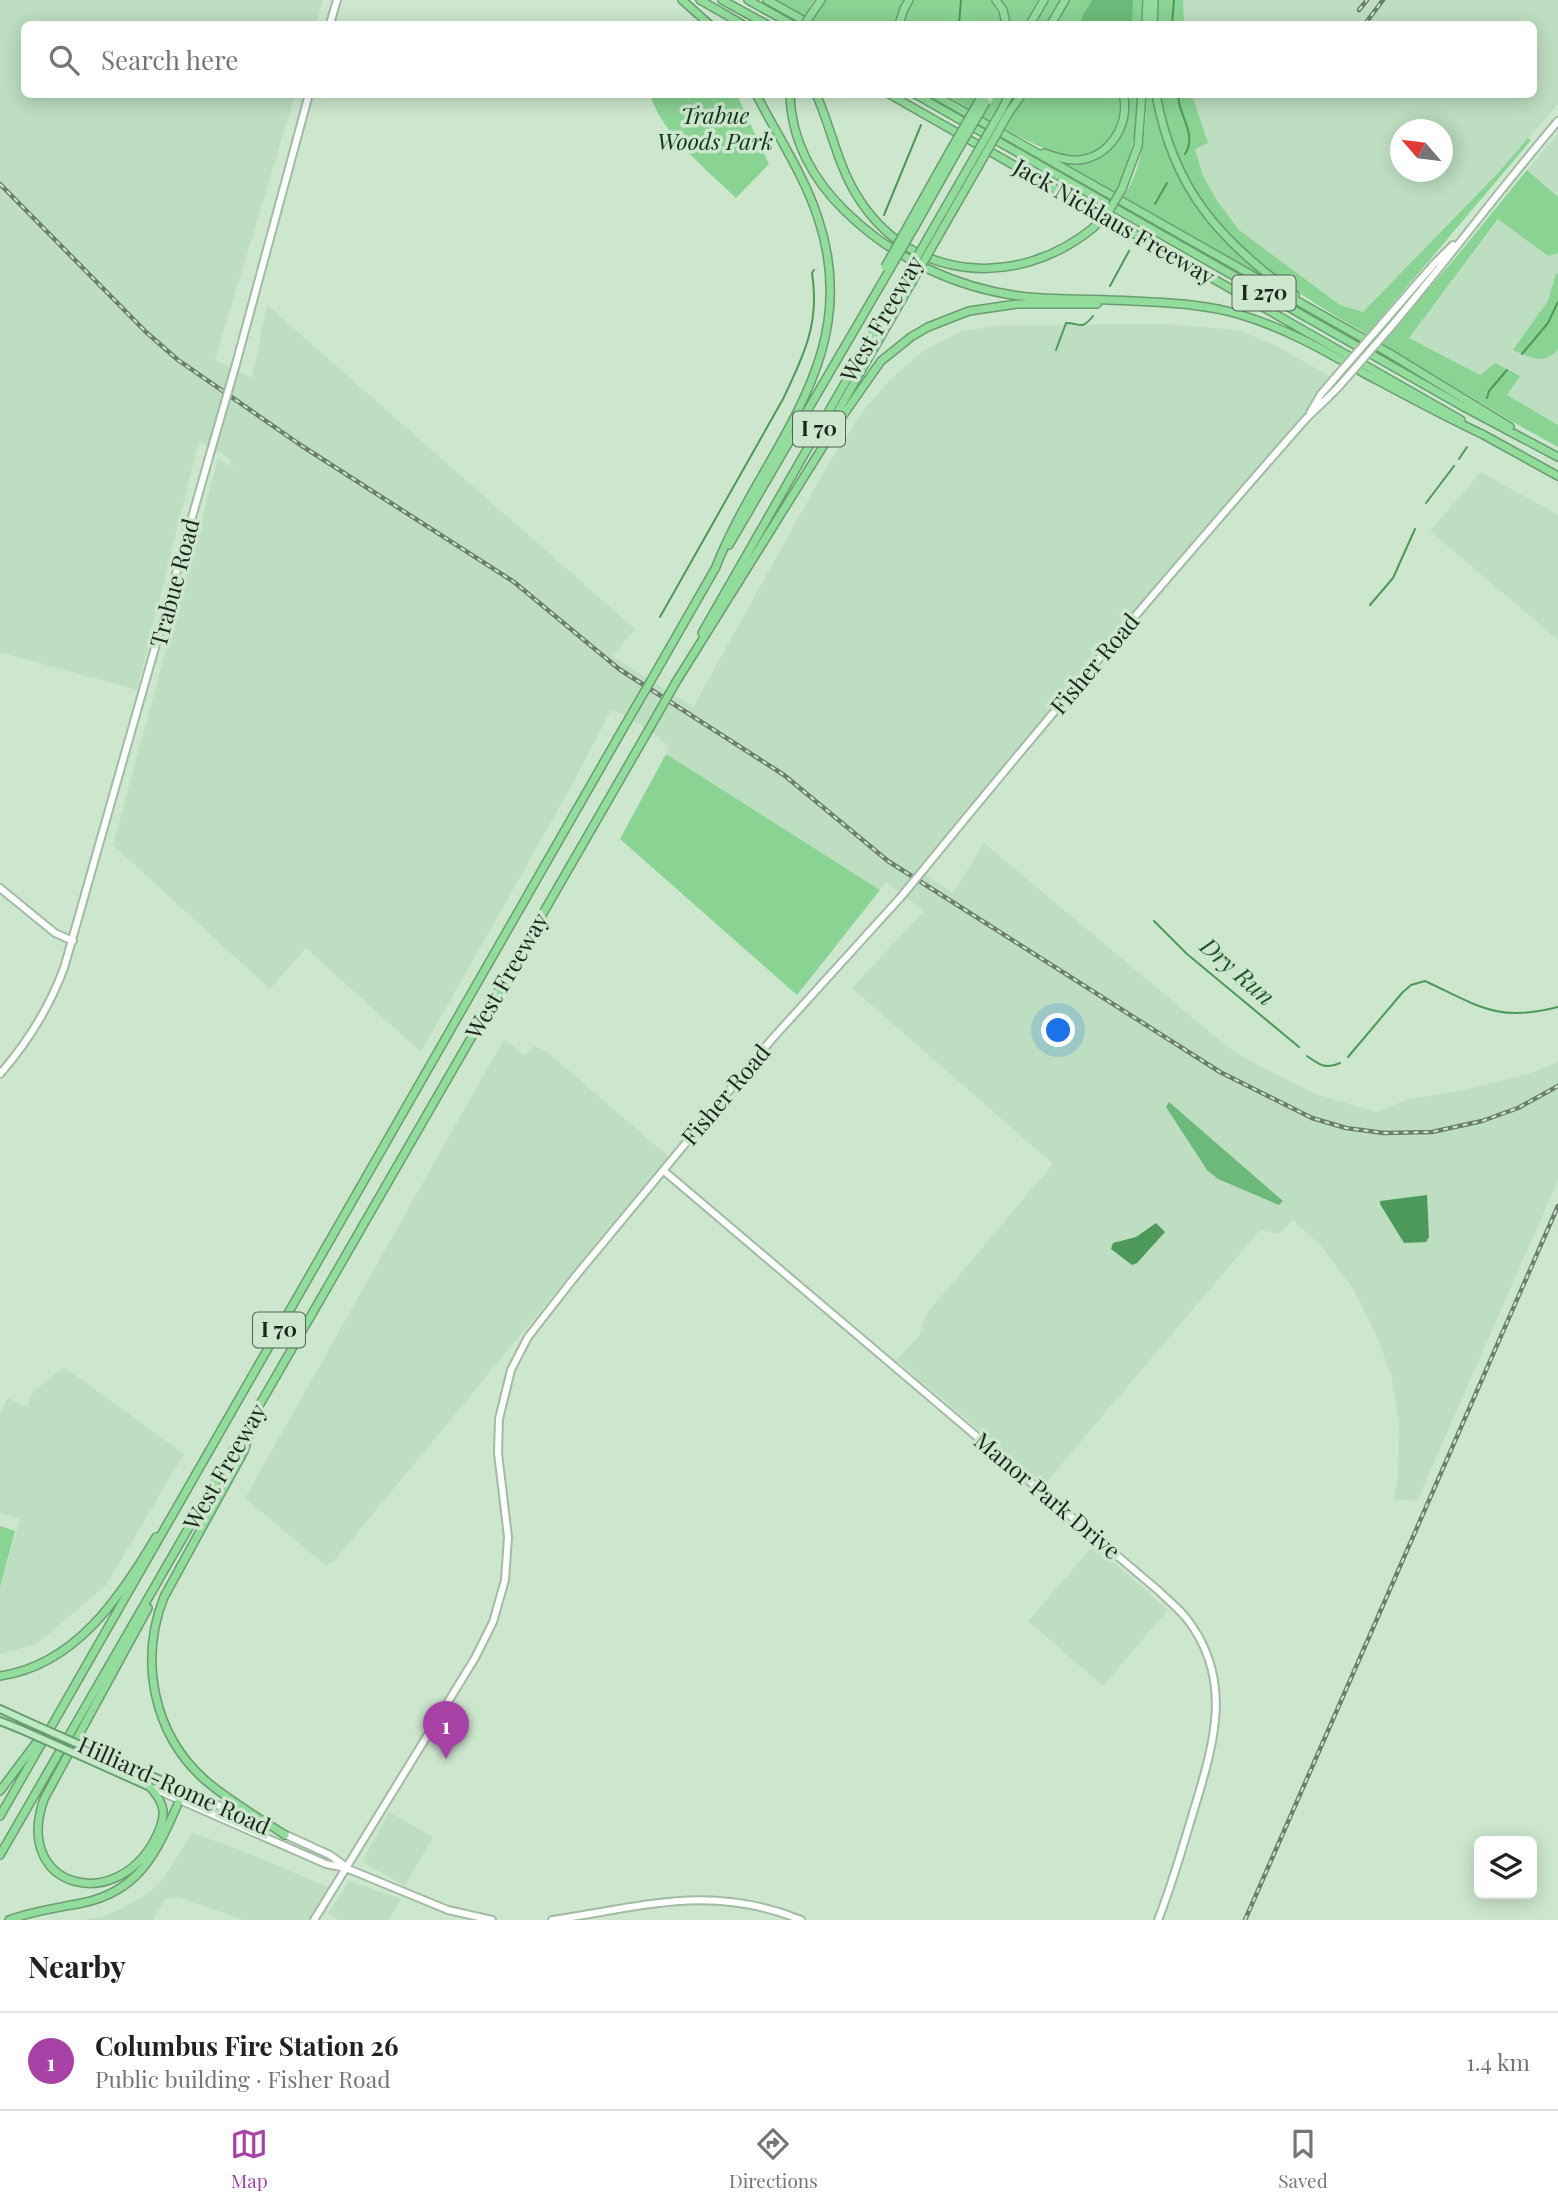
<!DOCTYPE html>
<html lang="en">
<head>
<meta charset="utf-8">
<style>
	:root { --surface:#fff; --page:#f2f2f2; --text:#202124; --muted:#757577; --line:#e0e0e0; --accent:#a741a6 }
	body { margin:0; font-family:"Playfair Display",serif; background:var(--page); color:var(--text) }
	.controls { position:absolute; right:21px; bottom:21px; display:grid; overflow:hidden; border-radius:10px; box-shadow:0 4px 18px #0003 }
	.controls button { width:63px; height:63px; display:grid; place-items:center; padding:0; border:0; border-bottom:2px solid var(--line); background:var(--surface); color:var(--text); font:35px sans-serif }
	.compass { position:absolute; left:1390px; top:119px; width:63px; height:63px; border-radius:50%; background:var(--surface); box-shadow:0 4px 18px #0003; rotate:298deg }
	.you { position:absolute; left:1059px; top:1031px; width:24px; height:24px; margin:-18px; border:5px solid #fff; border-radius:50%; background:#1a73e8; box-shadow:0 0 0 10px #1a73e833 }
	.badge { display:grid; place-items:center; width:46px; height:46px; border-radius:50%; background:var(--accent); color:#fff; font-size:23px; font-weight:700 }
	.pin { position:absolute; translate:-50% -58px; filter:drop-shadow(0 2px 4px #0008) }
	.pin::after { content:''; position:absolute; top:37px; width:24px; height:21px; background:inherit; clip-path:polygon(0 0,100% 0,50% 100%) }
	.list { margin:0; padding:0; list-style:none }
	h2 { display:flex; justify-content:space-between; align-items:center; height:91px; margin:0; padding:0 28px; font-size:30px }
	h2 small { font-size:23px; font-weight:400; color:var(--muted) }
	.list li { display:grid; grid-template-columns:46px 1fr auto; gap:21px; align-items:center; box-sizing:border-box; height:98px; padding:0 28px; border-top:2px solid var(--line) }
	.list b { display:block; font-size:26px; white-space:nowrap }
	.list p { margin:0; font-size:23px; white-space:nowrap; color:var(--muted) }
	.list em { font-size:23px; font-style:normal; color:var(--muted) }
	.icon { flex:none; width:38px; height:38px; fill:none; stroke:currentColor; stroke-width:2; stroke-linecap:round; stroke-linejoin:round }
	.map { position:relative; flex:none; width:1558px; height:1920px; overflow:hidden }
	.search { position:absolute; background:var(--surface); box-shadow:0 4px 18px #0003; left:21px; right:21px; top:21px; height:77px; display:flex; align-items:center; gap:18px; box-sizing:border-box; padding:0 24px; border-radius:10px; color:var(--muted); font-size:26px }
	.sheet { height:189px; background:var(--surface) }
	nav { display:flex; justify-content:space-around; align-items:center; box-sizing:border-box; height:98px; border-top:2px solid var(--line); background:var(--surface); font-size:19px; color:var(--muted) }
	nav a { display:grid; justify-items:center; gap:4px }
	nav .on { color:var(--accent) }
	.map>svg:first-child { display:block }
	.built { fill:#bddec0; fill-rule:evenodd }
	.green { fill:#89d393 }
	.forest { fill:#6cba79 }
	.water { fill:#4c9959 }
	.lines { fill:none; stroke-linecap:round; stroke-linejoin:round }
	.stream { stroke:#4c9959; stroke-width:2 }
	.secondary-casing { stroke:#a1bba4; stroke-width:10 }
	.primary-casing { stroke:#699d70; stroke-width:10 }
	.highway-casing { stroke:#699d70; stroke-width:10 }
	.secondary { stroke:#fff; stroke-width:6 }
	.primary { stroke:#beebc4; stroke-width:6 }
	.highway { stroke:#92dd9c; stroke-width:7 }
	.rail-casing { stroke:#6b7d6d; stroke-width:4.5 }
	.rail { stroke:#cce7ce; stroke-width:2; stroke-dasharray:5; stroke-linecap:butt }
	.secondary-bridge-casing { stroke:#a1bba4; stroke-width:10; stroke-linecap:butt }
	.primary-bridge-casing { stroke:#699d70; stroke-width:10; stroke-linecap:butt }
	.highway-bridge-casing { stroke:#699d70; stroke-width:10; stroke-linecap:butt }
	.secondary-bridge { stroke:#fff; stroke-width:6 }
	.primary-bridge { stroke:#beebc4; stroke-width:6 }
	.highway-bridge { stroke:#92dd9c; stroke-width:7 }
	.labels { text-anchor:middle; stroke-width:7; stroke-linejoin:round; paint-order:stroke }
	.shield { fill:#cce7ce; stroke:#516052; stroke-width:2 }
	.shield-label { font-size:21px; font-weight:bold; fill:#1c261d }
	.park-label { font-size:23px; font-style:italic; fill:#15351b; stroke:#cce7ce }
	.street-label { font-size:23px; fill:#1c261d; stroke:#cce7ce }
	.water-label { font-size:24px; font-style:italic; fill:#20562b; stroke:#cce7ce }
</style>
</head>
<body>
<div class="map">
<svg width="1558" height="1920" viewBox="0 0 1558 1920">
	<rect width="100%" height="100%" fill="#cce7ce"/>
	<!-- built -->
	<path class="built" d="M0,0h323l-7,24h-292v70l271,1 -80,265 37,18 15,-73 368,324 -23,27 81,51 137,-246 36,-54 24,-27 33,-29 39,-20 42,-6 160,-1 74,6 39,16 57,33 -27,39 -385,454 31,21 31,-50 241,202 16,11 74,38 61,18 33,-13 55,-9 64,-16 30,-12v118l-141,321 -23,-2 4,-22 1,-55 -8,-48 -16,-42 -21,-42 -33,-44 -28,-26 -14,14 -19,-4 -216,255 -148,-125 23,-24 8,-23 126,-149 -201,-176 72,-77 -38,-29 -6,8 -214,-136 3,-6 -10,-11 -38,-24 -10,-3 -39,75 -151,267 -115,-104 -36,41 -157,-144 105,-386 16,10 -4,-4 1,-6 -32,-18 -62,249 -137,-38z
		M1182,0h376v104l-59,68 -136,140 -23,-7 -101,-75 -21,-28 -15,-26 -9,-27 14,-6 -16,-48 342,-1v-70h-350zM1400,130h42v42h-42z
		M1558,133v64l-31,-27z
		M1499,219l48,37 11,-3v172l-52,-30 14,-19 -40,-1 -71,-37z
		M1481,472l77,43v125l-128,-109z
		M504,1039l21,17 9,-10 12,5 122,105 -334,405 -9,4 -80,-67z
		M64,1367l120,87 -78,131 -69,59 -37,10v-67l20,-68 -20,-6v-101l8,-14 19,9 6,-15z
		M1094,1545l74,65 -65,76 -75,-65z
		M389,1812l44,25 -28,49 -43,-24z
		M192,1833l43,15 98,41 -19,31h-70l-66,-23 -13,2 -12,21h-71l19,-3 18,-7 31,-18 13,-13z
		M349,1881l52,18 -12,21h-51l-10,-6z"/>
	<!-- green -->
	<path class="green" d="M774,0h40l-10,16z
		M825,0h82l-11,24h-79l-4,-4z
		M913,0h78l8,13 4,11h-102l4,-10z
		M997,0h41l-14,24h-15z
		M1049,0h11l-14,24h-11z
		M1070,0h74l-1,24h-87z
		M1157,0h26l1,24h-28z
		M650,95h87l32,69 -33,34c-31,-30 -73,-63 -86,-103z
		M947,95h31l-8,14z
		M995,95h10l-16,26 -7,-5z
		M1027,95h92c4,14 2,23 -4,37 -22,49 -80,12 -112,-4z
		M1125,95h14c-3,35 -7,65 -24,97l-53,-28 1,-2c14,1 20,-2 32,-9 31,-16 34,-24 30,-58z
		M1147,95h7l11,46 53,92 55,51 -150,-87c21,-30 22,-67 24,-102z
		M1159,95h33l16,48 -13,6 8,27 15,26 21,28 101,75 23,7 136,-140 29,-34 3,2 -164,194c-105,-59 -181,-115 -208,-239z
		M1527,170l31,27v56l-10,3 -50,-37 -89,119 71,37 15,-12 25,13 -13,19 51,30v22l-52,-29 -125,-75 71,-81z
		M1558,273v76c-13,17 -28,8 -45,1l35,-49 8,-27z
		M666,754l214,136 -83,105 -177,-156z
		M0,1526l15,5 -15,56z"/>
	<!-- forest -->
	<path class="forest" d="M1092,0h41l-1,24h-51l1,-7z
		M1169,1102l114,99 -4,4 -61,-26 -11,-9 -41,-63z"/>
	<!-- water -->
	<path class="water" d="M1427,1195l2,42 -3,5 -22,1 -24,-39v-3z
		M1156,1223l9,9 -28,31 -5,2 -21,-16 2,-6 23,-6z"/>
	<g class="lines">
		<!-- stream -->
		<path class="stream" d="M959,24l2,-24
			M1172,24l2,-24
			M1178,94c0,22 20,40 7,60
			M1155,204l12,-21
			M884,215l37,-90
			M1110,286l19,-35
			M1056,350l10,-27c15,0 15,8 27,-7
			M1522,354l26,-31 10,-21
			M1487,398l2,-7 18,-21
			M1459,459l8,-12
			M1426,503l28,-37
			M1370,605l23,-27 22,-49
			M660,617l123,-218c21,-44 37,-76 29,-126l2,-3
			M1154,921l33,33 112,93
			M1307,1056c11,8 19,14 33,7
			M1348,1057l54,-64 9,-8 14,-4c52,24 72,42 133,26"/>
		<!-- secondary casing -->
		<g class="secondary-casing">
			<path id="secondary" d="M330,24l7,-24
				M1381,325l53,-61 19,-19
				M1389,329c58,-68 111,-140 169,-208
				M236,364l73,-270
				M1310,413l11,-19 13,-15
				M924,869c124,-152 251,-301 380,-448 12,-13 26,-24 38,-38
				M0,888l55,45 18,8
				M0,1074c28,-32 49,-66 64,-106l144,-507
				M664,1171l496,421c9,9 19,17 27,27 48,62 26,127 6,194 -11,36 -21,72 -35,107
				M150,1787l176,77 20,4 102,42 44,10
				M184,1790l83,37
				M284,1834l46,21 15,11
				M314,1920l161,-262 18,-36 12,-42 3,-43 -10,-84 1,-34 12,-49 17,-33 46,-59 198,-239 128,-141
				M552,1920c91,-13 158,-37 249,0"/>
		</g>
		<!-- primary casing -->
		<g class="primary-casing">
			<path id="primary" d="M0,1709l24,11
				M0,1721l20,8
				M96,1752l88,38
				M92,1761l58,26"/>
		</g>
		<!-- highway casing -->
		<g class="highway-casing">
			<path id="highway" d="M682,0l27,24
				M700,0l42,24
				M722,0l44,24
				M748,0l43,24
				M767,0l43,24
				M996,0l7,10 3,14
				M812,13l9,-13
				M899,24l5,-15 5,-9
				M1030,24l14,-24
				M1051,24l14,-24
				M1146,24l1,-24
				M1153,24l1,-24
				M790,94c1,46 23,86 55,117 49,48 114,79 183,86 35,3 70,2 105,4 36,2 71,3 105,13 45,13 84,35 124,58 41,22 81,44 122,63
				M816,94c15,33 21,69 40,100 52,88 161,96 237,34
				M889,94l572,326
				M915,94l547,312 96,51
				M933,94l456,259 121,74
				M1156,94c17,95 63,146 139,201
				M1001,111l9,-17
				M1008,114l14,-20
				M1044,153c11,4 23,8 34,7 31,-2 53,-36 45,-66
				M1122,189l16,-43 4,-52
				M909,224l41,-73
				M914,228l41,-73
				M929,236l42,-73
				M936,240l42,-73
				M826,432l86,-150
				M1482,434l76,42
				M729,545l161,-276
				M715,569c48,-122 151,-209 103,-351 -14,-43 -41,-83 -62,-124
				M702,633l203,-355
				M657,670l59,-103
				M676,682l161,-258 44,-63 30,-24 17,-10 41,-16 48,-7h80
				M252,1427l-8,24 -80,146c-25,63 -11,137 41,183 24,21 53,37 80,55
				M148,1608l-104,191c-32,90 75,117 113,36 10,-21 8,-31 -7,-48
				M0,1676c75,-11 120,-78 156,-139
				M0,1791l42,-56
				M0,1816l624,-1089
				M0,1855l644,-1117
				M9,1920c23,-9 48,-12 73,-17 64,-13 78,-60 102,-113"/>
		</g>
		<!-- secondary -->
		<use href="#secondary" class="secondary"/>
		<!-- primary -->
		<use href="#primary" class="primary"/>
		<!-- highway -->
		<use href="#highway" class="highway"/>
		<!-- rail casing -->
		<g class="rail-casing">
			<path id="rail" d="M1359,10l8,-10
				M1365,24l18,-24
				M0,184l146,148 32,28 124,86 212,136 105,87 165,106 104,86 332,211 92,46 34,10 38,5 48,-1 50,-11 36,-13 40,-22
				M1245,1920l313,-714"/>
		</g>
		<!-- rail -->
		<use href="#rail" class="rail"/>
		<!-- secondary-bridge casing -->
		<g class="secondary-bridge-casing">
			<path id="secondary-bridge" d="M1334,379l47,-54
				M1342,383l47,-54
				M208,461l28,-97
				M900,898l24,-29"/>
		</g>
		<!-- primary-bridge casing -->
		<g class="primary-bridge-casing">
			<path id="primary-bridge" d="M24,1720l72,32
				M20,1729l72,32"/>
		</g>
		<!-- highway-bridge casing -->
		<g class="highway-bridge-casing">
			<path id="highway-bridge" d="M805,24l7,-11
				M950,151l30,-52
				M955,155l31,-53
				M971,163l30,-52
				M978,167l30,-53
				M1093,228l16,-17 13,-22
				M885,267l24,-43
				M890,269l24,-41
				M905,278l24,-42
				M912,282l24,-42
				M624,727l33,-57
				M644,738l32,-56"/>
		</g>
		<!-- secondary-bridge -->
		<use href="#secondary-bridge" class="secondary-bridge"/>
		<!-- primary-bridge -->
		<use href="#primary-bridge" class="primary-bridge"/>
		<!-- highway-bridge -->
		<use href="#highway-bridge" class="highway-bridge"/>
	</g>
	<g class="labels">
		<!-- shield labels -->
		<g class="shield">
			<rect x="1232.5" y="275.5" width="63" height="35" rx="5"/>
			<rect x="793" y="411.5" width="52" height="35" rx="5"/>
			<rect x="253" y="1312.5" width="52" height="35" rx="5"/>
		</g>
		<g class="shield-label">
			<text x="1264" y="300">I 270</text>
			<text x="819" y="436">I 70</text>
			<text x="279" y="1337">I 70</text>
		</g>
		<!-- park labels -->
		<g class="park-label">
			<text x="715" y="124">Trabue<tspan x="715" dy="26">Woods Park</tspan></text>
		</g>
		<!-- street labels -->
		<g class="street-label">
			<text transform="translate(1114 222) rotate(30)" y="8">Jack Nicklaus Freeway</text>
			<text transform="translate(882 319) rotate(-60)" y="8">West Freeway</text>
			<text transform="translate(175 583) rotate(-75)" y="8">Trabue Road</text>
			<text transform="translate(1095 664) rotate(-50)" y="8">Fisher Road</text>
			<text transform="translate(507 976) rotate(-60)" y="8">West Freeway</text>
			<text transform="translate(726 1095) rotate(-50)" y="8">Fisher Road</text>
			<text transform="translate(225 1467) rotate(-60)" y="8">West Freeway</text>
			<text transform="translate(1047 1496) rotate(40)" y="8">Manor Park Drive</text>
			<text transform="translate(174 1786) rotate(24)" y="8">Hilliard-Rome Road</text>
		</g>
		<!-- water labels -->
		<g class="water-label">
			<text transform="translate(1237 972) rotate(41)" y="8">Dry Run</text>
		</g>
	</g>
</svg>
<div class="controls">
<button><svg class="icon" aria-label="layers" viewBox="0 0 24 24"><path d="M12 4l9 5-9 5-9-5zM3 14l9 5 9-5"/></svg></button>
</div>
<svg class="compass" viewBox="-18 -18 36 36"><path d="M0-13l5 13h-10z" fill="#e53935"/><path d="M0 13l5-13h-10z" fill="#757577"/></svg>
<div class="you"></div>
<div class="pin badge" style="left:446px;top:1759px">1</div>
<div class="search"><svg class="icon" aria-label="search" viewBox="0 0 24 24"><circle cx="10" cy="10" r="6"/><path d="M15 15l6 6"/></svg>Search here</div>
</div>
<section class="sheet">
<h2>Nearby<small></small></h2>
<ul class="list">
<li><span class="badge">1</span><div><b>Columbus Fire Station 26</b><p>Public building · Fisher Road</p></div><em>1.4 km</em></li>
</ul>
</section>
<nav>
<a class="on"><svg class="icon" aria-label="map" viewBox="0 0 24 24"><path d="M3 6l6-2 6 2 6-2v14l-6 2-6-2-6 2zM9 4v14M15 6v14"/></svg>Map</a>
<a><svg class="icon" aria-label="directions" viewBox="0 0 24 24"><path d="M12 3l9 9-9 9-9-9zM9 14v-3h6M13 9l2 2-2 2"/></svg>Directions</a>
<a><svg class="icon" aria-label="saved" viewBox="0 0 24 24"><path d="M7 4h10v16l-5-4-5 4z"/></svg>Saved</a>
</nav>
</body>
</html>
